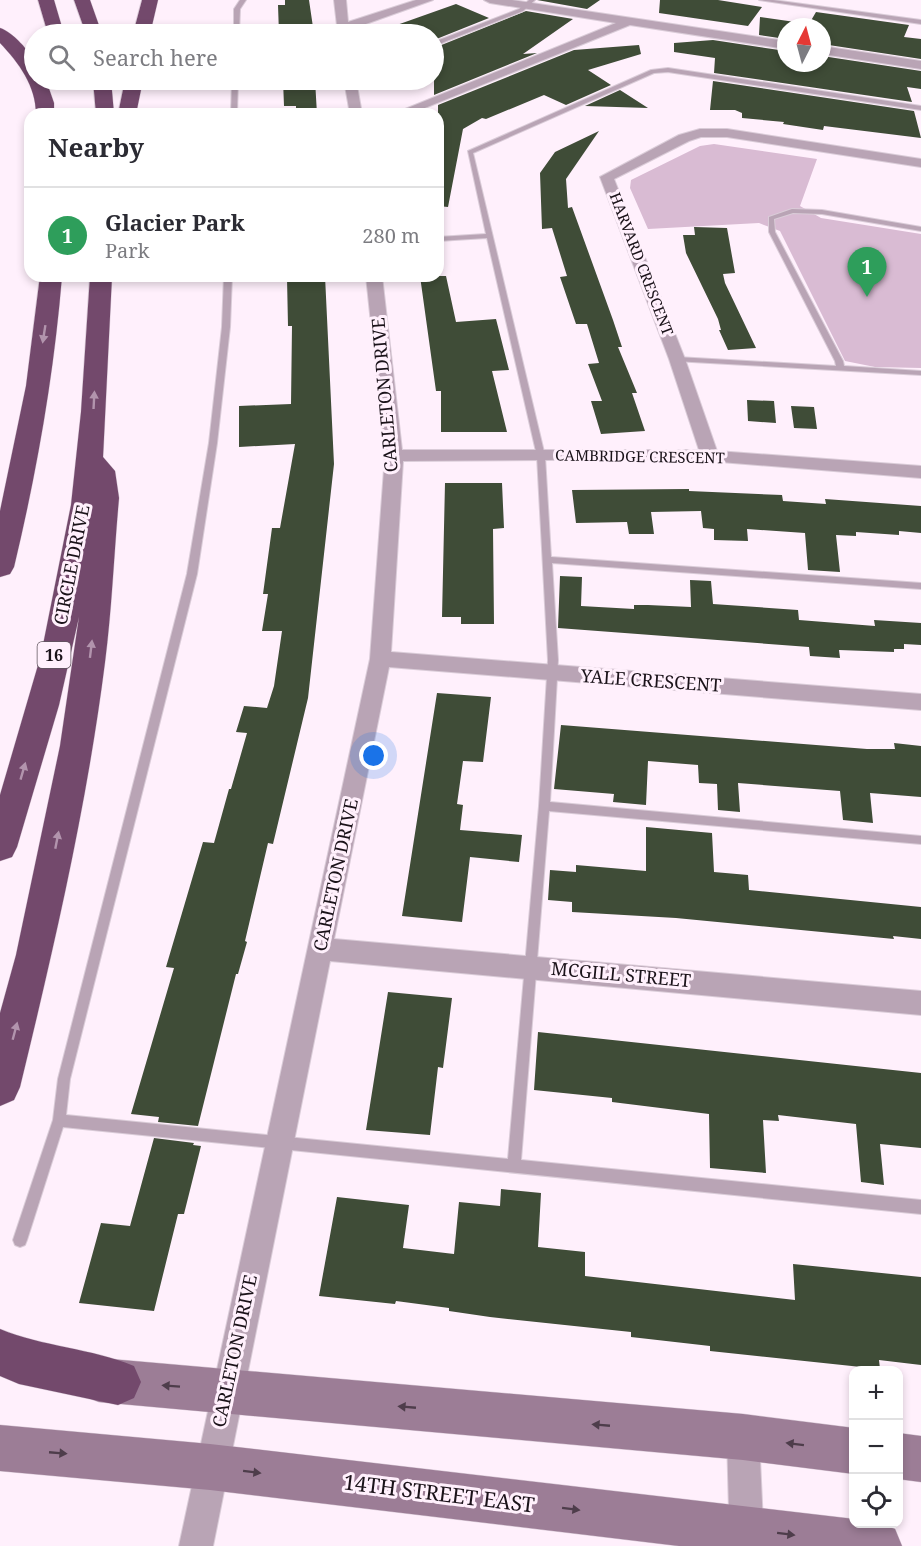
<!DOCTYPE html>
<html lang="en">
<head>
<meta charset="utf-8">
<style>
	:root { --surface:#fff; --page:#f2f2f3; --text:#2b2b33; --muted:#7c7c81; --line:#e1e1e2; --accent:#b45309 }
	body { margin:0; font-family:"Noto Serif",serif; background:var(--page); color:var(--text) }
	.controls { position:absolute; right:18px; bottom:18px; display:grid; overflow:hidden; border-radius:12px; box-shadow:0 3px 9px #0003 }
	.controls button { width:54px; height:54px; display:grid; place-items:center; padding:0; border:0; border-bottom:2px solid var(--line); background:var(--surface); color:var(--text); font:30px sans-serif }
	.compass { position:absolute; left:777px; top:18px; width:54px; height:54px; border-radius:50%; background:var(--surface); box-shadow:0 3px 9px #0003; rotate:6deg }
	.you { position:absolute; left:374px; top:756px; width:21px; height:21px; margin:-15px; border:4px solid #fff; border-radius:50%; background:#1a73e8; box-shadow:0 0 0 9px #1a73e833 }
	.badge { display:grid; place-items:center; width:39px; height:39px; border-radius:50%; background:var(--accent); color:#fff; font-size:20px; font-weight:700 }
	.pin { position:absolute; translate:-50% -50px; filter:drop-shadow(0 2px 3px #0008) }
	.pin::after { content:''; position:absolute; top:32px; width:21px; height:18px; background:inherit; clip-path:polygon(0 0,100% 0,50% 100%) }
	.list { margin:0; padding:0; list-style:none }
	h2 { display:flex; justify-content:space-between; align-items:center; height:78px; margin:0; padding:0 24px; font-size:26px }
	h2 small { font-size:20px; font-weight:400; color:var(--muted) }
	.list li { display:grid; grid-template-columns:39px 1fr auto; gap:18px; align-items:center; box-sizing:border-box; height:96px; padding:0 24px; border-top:2px solid var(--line) }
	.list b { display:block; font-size:22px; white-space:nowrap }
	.list p { margin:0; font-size:20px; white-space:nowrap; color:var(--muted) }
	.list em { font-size:20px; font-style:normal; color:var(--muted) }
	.icon { flex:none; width:33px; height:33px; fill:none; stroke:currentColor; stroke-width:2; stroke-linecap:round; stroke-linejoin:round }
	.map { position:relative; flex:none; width:921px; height:1546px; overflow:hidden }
	.search { position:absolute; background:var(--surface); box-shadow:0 3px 9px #0003; left:24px; top:24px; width:420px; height:66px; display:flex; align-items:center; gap:15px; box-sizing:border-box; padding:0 21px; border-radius:33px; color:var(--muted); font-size:22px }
	.panel { position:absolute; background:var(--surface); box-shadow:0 3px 9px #0003; left:24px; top:108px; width:420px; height:174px; border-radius:18px }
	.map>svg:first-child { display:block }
	.green { fill:#d9bbd3 }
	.building { fill:#3f4c37 }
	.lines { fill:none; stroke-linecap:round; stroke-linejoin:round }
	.lane-casing { stroke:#daccd8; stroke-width:2 }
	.street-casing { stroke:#daccd8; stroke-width:2 }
	.secondary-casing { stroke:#daccd8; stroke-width:1 }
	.highway-casing { stroke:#daccd8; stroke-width:1 }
	.lane { fill:#b9a4b5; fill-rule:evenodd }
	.street { fill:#b9a4b5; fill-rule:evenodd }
	.secondary { fill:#9c7d96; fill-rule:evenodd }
	.highway { fill:#73496c; fill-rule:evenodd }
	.oneway { fill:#b294ad }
	.oneway2 { fill:#4e3d4b }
	.labels { text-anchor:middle; stroke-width:6; stroke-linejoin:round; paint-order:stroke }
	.far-street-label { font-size:15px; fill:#1a1219; stroke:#fff0fc }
	.shield { fill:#fff0fc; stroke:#5f555d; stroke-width:1.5 }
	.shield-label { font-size:16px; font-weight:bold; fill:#1a1219 }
	.street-label { font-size:18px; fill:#1a1219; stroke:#fff0fc }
	.near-street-label { font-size:21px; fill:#1a1219; stroke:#fff0fc }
</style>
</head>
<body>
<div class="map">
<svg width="921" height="1546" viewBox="0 0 921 1546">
	<rect width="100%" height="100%" fill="#fff0fc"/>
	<!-- green -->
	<path class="green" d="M714,144l103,15 -17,47 21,12 100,16v134l-46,-1 -30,-6 -65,-130 -21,-8 -111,6 -18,-41 1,-8 69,-34z"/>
	<!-- building -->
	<path class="building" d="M285,0h24l5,34h-35l-1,-29h7z
		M537,0h63l-13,9z
		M660,0h58l44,7 -14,19 -89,-13z
		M456,4l33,14 -55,22v-6h-21l-19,-8z
		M526,11l47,8 -50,35 14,-1 -103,42v-47z
		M816,12l93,13 -5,12 17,2v20l-99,-15v-17h-36v12l-27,-4 1,-18 49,7z
		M713,40l73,11v12h36v-7l99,15v18l-14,-2 5,15 -198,-29 1,-15 -41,-6v-9z
		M639,45l2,9 -53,16 23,15 -45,20 -22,-10 -58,24 -4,-1 -19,11 -15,78 -10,-1v-101l136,-55z
		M283,80h32l2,34h-21v-8h-12z
		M713,81l201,30 7,27 -97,-12 -1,4 -40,-6 1,-2 -42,-4v-5l-7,-3h-25z
		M620,90l28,18 -63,-2z
		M599,131l-33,48 2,29 4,-1 41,113 9,27h-4l19,46h-5l13,38 -44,3 -10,-33h11l-14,-37 11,-1 -12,-39h-11l-16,-47 7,-1 -15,-48 -10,1 -2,-56 15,-21z
		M694,227l33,1 8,45 -12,1 2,9 31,65 -28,2 -9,-20h2l-3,-11 -32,-66 -3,-18h12z
		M325,276l9,188 -26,234 -35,146 -5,-1 -23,98 2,1 -9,32h-2l-38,152 -40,-4 1,-5 -28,-3 43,-146 -8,-1 37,-125 11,1 15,-54h2l16,-56 -11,-1 8,-26 23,2 7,-22 8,-55h-20l6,-37h-5l9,-66h8l15,-84 -56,3v-41l52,-2 1,-78h-4l-1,-48z
		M420,276h26l10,46 40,-3 13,51 -17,1 15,61h-66v-41h-5z
		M747,400l27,1 2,22 -28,-2z
		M791,406l23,1 3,22 -23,-1z
		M445,483h57l2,45 -11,1 1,95h-33v-7h-19z
		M689,489v2l93,4 1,6 43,3 -1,-5 96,7v27l-22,-2v4l-43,-3v4l-20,-1 4,37 -32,-2 -3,-37 -58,-4 1,12 -34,-1v-11l-11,-1 -2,-17 -50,1 3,22h-25l-2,-12 -51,1 -4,-33z
		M560,576l22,1 -1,29 53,3v-4h14l43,2 -1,-27 21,1 2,23 85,6 1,10 76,6 -1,-6 47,3v22l-17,-1v5h-10v3l-55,-2 1,8 -30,-2 -1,-9 -251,-19z
		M437,693l54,4 -8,65 -20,-1 -6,43 6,1 -3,25 62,5 -3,27 -49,-5 -8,65 -60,-6z
		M561,725l306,24h28l-1,-6 27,3v51l-51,-4 3,30 -30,-3 -3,-29 -102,-8 2,29 -22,-2 -1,-26 -18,-1 -1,-18 -50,-4 -2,44 -33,-3 1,-8 -60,-5z
		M646,827l66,6 2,39 34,3 1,15 172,17v32l-28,-3 1,3 -218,-21 -104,-6v-10l-24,-2 2,-30 26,2v-7l70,6z
		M388,992l64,6 -9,70 -5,-1 -8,68 -64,-5z
		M538,1032l383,41v75l-41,-4 4,41 -23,-3 -5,-58 -78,-9 1,6 -16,-1 3,53 -56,-5 -1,-54 -97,-12v-4l-78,-8z
		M154,1138l40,5 -1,2 8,1 -17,68h-6l-24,97 -75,-8 22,-80 29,3z
		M501,1189l40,4 -3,54 47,5v24l210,24 -2,-36 128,13v88l-42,-5 1,9 -170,-18v-5l-79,-9v-5l-141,-15 -41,-6v-3l-53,-7 -1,3 -76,-8 18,-99 72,8 -6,43 51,6 5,-52 41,4z"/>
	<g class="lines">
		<!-- lane casing -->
		<g class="lane-casing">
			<path id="lane" d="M240,0h6l-6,9 -1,25h-5v-25z
				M529,0h6l-12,11 -89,35v-4l85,-33z
				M759,0h14l148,20v4z
				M668,68l253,38v4l-253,-38 -14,1 -181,80 72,303 6,101 370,26v6l-369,-26 6,97 -8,142 371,34v8l-372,-33 -28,349 400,40v14l-858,-87 -36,113 -2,5 -5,2 -5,-2 -2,-5 40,-120 5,-41 129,-505 22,-131 13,-116 2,-51h8l-2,51 -13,116 -20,131 -127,505 -4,36 442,44 31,-353 9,-146 -11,-204 -50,-218 -49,3v-4l48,-3 -18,-83 183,-81z
				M232,80h6l-1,34h-6z
				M792,209l30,1 99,17v4l-99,-17 -29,-1 -19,6 1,13 68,129 1,5 77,5v4l-247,-14 -1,-2 4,-2 159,9 -1,-5 -66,-129v-15z"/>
		</g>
		<!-- street casing -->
		<g class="street-casing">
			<path id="street" d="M334,0h12l2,22 68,-22h17l-84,30v4h-11z
				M484,0h28l274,41v8l-156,-24 -220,89h-17l223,-91 -126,-20z
				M822,46l99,15v8l-99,-15z
				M344,80h12l6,34h-12z
				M700,129h27l194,30v8l-194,-30h-26l-12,4 -75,38 71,180 32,92 204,15v12l-238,-19 -280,2 -12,191 530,42v16l-532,-43 -55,272 587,52v24l-591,-54 -117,585h-34l191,-887 15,-203 -19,-180h16l20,174h297l-30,-91 -69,-182 79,-42z
				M743,1421l11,5 5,11 5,109h-34l-3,-109 5,-11z"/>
		</g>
		<!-- secondary casing -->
		<g class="secondary-casing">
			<path id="secondary" d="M99,1358l644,56 111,14v46l-111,-14 -644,-58 -16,-6 -6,-16 6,-16z
				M0,1425l210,19 644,75v5h27l14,5 7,17h-223l-469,-56 -210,-19z
				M898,1433l23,3v46l-23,-3z"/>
		</g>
		<!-- highway casing -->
		<g class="highway-casing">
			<path id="highway" d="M38,0h16l10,34h-16z
				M74,0h16l12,34h-16z
				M142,0h16l-8,34h-17z
				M0,28c11,3 32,24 34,36 1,5 0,11 0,16h12l8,23v11h-18c0,-28 -17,-51 -36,-71z
				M93,80h18l3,34h-18z
				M125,80h18l-7,34h-18z
				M40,276h22c-8,98 -25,195 -48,291l-4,7 -10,3v-66l26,-125z
				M90,276h22l-9,181 12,14 4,27c-5,54 -7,110 -14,164 -18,143 -51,285 -85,425l-6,13 -14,6v-93l16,-58 44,-209 19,-129 -20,88 -42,142 -5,10 -12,4v-66l41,-140 30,-150 10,-93z
				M0,1329c43,18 91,19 134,37l7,16 -7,16 -16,7 -99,-21 -19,-8z"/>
		</g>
		<!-- lane -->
		<use href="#lane" class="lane"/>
		<!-- street -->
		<use href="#street" class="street"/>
		<!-- secondary -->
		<use href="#secondary" class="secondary"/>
		<!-- highway -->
		<use href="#highway" class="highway"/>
	</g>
	<!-- one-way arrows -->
	<defs><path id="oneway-solid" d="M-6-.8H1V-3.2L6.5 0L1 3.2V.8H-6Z" transform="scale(1.5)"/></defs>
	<g class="oneway">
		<use href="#oneway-solid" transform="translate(44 334) rotate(99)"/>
		<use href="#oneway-solid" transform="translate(94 400) rotate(-87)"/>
		<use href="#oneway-solid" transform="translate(91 649) rotate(-83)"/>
		<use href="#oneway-solid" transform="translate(23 771) rotate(-74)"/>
		<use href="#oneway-solid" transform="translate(57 840) rotate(-79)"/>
		<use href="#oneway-solid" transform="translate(15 1031) rotate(-75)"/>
	</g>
	<g class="oneway2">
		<use href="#oneway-solid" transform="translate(171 1386) rotate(-176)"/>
		<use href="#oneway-solid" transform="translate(407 1407) rotate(-175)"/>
		<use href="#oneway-solid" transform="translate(601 1425) rotate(-175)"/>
		<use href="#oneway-solid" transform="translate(795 1444) rotate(-173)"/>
		<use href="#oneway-solid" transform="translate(58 1453) rotate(5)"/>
		<use href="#oneway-solid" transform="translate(252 1472) rotate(7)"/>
		<use href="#oneway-solid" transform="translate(571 1509) rotate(7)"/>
		<use href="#oneway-solid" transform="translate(786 1534) rotate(7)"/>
	</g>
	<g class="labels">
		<!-- far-street labels -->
		<g class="far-street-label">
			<text transform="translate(641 264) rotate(69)" y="5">HARVARD CRESCENT</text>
			<text transform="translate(640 457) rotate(1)" y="5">CAMBRIDGE CRESCENT</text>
		</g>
		<!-- shield labels -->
		<rect class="shield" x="37.5" y="642" width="33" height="26" rx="4.5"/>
		<g class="shield-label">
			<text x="54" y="661">16</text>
		</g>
		<!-- street labels -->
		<g class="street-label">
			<text transform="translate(385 395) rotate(-95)" y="6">CARLETON DRIVE</text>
			<text transform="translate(72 565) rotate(-79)" y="6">CIRCLE DRIVE</text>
			<text transform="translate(651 681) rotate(4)" y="6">YALE CRESCENT</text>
			<text transform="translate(336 875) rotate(-78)" y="6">CARLETON DRIVE</text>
			<text transform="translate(621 975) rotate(5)" y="6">MCGILL STREET</text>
			<text transform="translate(235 1351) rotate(-78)" y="6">CARLETON DRIVE</text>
		</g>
		<!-- near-street labels -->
		<g class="near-street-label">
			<text transform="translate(439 1494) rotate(7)" y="7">14TH STREET EAST</text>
		</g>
	</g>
</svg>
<div class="controls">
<button>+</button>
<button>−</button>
<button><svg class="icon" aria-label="locate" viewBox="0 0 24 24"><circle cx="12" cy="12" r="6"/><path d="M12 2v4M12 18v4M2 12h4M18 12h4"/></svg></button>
</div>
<svg class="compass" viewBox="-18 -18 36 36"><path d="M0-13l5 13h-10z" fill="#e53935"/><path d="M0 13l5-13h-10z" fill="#7c7c81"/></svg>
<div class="you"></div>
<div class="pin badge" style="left:867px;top:297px;background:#2e9e5b">1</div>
<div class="search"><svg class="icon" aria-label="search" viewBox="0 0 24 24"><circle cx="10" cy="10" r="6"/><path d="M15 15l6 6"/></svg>Search here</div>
<section class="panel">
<h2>Nearby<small></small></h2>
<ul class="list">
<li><span class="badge" style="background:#2e9e5b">1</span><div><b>Glacier Park</b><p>Park</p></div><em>280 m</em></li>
</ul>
</section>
</div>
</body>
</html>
